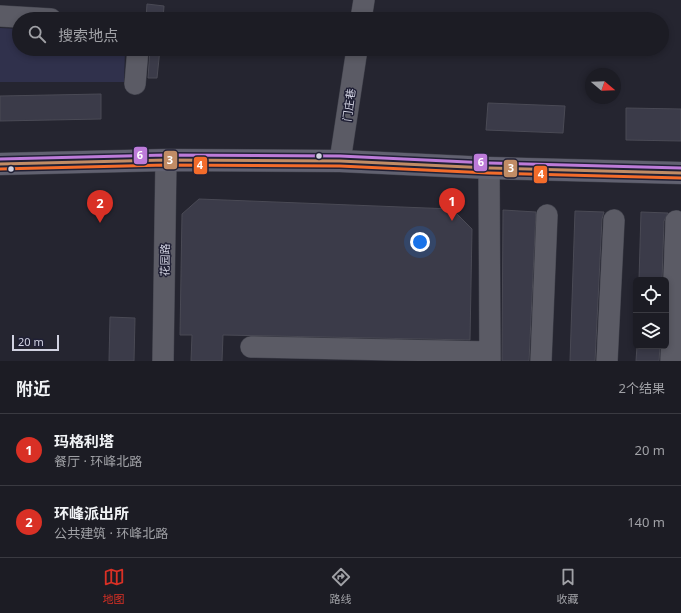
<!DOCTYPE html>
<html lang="zh">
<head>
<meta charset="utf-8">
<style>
	:root { --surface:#1c1c24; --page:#292931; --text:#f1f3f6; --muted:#a0a1a6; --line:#3a3a41; --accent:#d93025 }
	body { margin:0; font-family:"Noto Sans","Noto Sans SC",sans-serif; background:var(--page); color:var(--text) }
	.controls { position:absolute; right:12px; bottom:12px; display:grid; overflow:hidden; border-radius:6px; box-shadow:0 2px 6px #0003 }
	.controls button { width:36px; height:36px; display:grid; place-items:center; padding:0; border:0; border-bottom:1px solid var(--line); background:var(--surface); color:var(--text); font:20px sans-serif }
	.compass { position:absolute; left:585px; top:68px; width:36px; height:36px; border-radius:50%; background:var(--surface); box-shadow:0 2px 6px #0003; rotate:109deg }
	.scale { position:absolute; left:12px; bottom:10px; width:47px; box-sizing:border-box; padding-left:4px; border:2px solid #d1d2e1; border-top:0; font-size:11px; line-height:14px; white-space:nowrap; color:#d1d2e1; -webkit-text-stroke:3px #202035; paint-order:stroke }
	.you { position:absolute; left:420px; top:242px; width:14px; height:14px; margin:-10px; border:3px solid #fff; border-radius:50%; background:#1a73e8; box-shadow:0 0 0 6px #1a73e833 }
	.badge { display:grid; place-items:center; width:26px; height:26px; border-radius:50%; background:var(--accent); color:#fff; font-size:13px; font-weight:700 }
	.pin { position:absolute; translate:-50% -33px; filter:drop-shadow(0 1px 2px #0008) }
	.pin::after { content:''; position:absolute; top:21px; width:14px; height:12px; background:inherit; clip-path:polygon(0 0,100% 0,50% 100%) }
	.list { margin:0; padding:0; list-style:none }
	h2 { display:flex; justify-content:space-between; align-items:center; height:52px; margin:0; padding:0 16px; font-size:17px }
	h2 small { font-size:13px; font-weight:400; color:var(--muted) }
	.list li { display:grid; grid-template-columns:26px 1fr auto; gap:12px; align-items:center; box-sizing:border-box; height:72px; padding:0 16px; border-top:1px solid var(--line) }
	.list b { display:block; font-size:15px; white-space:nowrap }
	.list p { margin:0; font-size:13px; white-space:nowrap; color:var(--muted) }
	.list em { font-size:13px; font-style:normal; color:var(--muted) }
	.icon { flex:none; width:22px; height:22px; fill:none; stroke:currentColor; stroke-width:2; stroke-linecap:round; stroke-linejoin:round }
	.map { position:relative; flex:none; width:681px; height:361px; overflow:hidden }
	.search { position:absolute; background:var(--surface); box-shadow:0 2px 6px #0003; left:12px; right:12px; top:12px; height:44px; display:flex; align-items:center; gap:10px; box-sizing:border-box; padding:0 14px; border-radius:22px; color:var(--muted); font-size:15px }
	.sheet { height:196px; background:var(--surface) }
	nav { display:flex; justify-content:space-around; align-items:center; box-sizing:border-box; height:56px; border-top:1px solid var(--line); background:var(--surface); font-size:11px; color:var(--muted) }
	nav a { display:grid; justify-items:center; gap:2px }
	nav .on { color:var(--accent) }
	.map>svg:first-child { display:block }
	.green { fill:#30314c }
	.building { fill:#3b3b49; stroke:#4a4a55 }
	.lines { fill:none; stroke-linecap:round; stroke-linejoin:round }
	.minor-casing { stroke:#41424c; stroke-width:22 }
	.major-casing { stroke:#41424c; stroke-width:23 }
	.minor { stroke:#5b5b65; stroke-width:21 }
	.major { stroke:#616170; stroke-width:22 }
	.bus-1-casing { stroke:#202035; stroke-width:6 }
	.bus-2-casing { stroke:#202035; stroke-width:6 }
	.bus-3-casing { stroke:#202035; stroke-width:6 }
	.bus-1 { stroke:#c18c65; stroke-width:3 }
	.bus-2 { stroke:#f36c2b; stroke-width:3 }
	.bus-3 { stroke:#bd7bd9; stroke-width:3 }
	.bus-dot { fill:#d1d2e1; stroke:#202035; stroke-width:1.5 }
	.labels { text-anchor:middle; stroke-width:3; stroke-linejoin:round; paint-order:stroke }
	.street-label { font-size:11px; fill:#d1d2e1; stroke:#202035 }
	.line-badge { stroke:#202035; stroke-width:1.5 }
	.badge-label { font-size:11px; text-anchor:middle; font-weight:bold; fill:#fff }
</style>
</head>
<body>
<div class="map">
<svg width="681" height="361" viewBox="0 0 681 361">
	<rect width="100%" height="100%" fill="#252530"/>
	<!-- green -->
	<path class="green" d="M0,28l19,1v20h106l-1,33h-124z"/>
	<!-- building -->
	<path class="building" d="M147,4l17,2 -1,13h-17z
		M150,49h10l-3,29h-9z
		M101,94v25l-101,2v-25z
		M488,103l77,3 -2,27 -77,-3z
		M626,108l55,1v32l-55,-1z
		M199,199l253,10 20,20 -2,111 -247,-5 -1,26h-31l1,-26h-12l2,-121z
		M503,210l33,2 -7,149h-27z
		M575,211l29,1 -2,7 -7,142h-25z
		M641,212l27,1 -4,8 -2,59h-23z
		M110,317l25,1 -1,43h-25z
		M637,346h23l-1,15h-23z"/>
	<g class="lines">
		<!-- minor casing -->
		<g class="minor-casing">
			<path id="minor" d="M0,16l51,3
				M361,19l3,-19
				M135,84l3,-35
				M340,161l17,-112
				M489,168l1,193
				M251,347l239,5
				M163,361l3,-201
				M541,361l6,-146
				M607,361l7,-141
				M671,361l5,-140"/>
		</g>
		<!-- major casing -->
		<g class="major-casing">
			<path id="major" d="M0,164l166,-4 174,1 149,7 192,5"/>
		</g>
		<!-- minor -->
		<use href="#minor" class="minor"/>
		<!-- major -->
		<use href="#major" class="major"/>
		<!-- bus-1 casing -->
		<g class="bus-1-casing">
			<path id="bus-1" d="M0,164l166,-4 174,1 149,7 192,5"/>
		</g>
		<!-- bus-2 casing -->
		<g class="bus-2-casing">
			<path id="bus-2" d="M0,169l166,-4 174,1 149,7 192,5"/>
		</g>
		<!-- bus-3 casing -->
		<g class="bus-3-casing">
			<path id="bus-3" d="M0,159l166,-4 174,1 149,7 192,5"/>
		</g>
		<!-- bus-1 -->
		<use href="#bus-1" class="bus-1"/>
		<!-- bus-2 -->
		<use href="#bus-2" class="bus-2"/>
		<!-- bus-3 -->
		<use href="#bus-3" class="bus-3"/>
	</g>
	<!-- markers -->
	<g class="bus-dot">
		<circle cx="319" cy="156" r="3.5"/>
		<circle cx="11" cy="169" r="3.5"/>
	</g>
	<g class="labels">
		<!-- street labels -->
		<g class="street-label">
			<text transform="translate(349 105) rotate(-82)" y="4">门庄巷</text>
			<text transform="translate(165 260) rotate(-89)" y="4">花园路</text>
		</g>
	</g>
	<g class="line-badge">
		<rect x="133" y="146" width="15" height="19" rx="4" fill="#bd7bd9"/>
		<rect x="163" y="150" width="15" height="20" rx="4" fill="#c18c65"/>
		<rect x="473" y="153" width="15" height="19" rx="4" fill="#bd7bd9"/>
		<rect x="193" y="156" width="15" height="19" rx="4" fill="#f36c2b"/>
		<rect x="503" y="159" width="15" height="19" rx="4" fill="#c18c65"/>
		<rect x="533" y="165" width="15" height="19" rx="4" fill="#f36c2b"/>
	</g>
	<g class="badge-label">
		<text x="140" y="159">6</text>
		<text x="170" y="164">3</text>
		<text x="481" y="166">6</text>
		<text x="200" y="169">4</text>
		<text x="511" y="172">3</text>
		<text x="541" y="178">4</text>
	</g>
</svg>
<div class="controls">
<button><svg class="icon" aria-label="locate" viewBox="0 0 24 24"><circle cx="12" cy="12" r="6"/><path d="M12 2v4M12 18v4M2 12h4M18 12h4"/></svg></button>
<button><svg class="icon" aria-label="layers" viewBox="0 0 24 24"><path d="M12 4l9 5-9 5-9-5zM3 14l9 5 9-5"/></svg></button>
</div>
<svg class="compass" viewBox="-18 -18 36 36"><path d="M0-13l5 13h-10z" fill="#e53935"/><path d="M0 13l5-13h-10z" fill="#a0a1a6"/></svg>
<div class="scale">20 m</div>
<div class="you"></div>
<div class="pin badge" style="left:452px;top:221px">1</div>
<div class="pin badge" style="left:100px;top:223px">2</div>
<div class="search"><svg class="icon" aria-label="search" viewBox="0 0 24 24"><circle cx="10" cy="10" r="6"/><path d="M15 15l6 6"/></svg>搜索地点</div>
</div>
<section class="sheet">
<h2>附近<small>2个结果</small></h2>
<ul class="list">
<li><span class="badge">1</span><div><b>玛格利塔</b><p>餐厅 · 环峰北路</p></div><em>20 m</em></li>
<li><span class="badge">2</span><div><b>环峰派出所</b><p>公共建筑 · 环峰北路</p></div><em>140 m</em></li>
</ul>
</section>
<nav>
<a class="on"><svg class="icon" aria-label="map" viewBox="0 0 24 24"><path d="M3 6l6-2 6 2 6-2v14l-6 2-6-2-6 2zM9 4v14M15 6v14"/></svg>地图</a>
<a><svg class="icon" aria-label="directions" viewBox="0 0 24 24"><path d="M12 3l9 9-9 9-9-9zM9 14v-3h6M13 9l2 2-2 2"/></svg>路线</a>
<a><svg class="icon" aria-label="saved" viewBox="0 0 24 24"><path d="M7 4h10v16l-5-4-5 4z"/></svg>收藏</a>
</nav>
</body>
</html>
